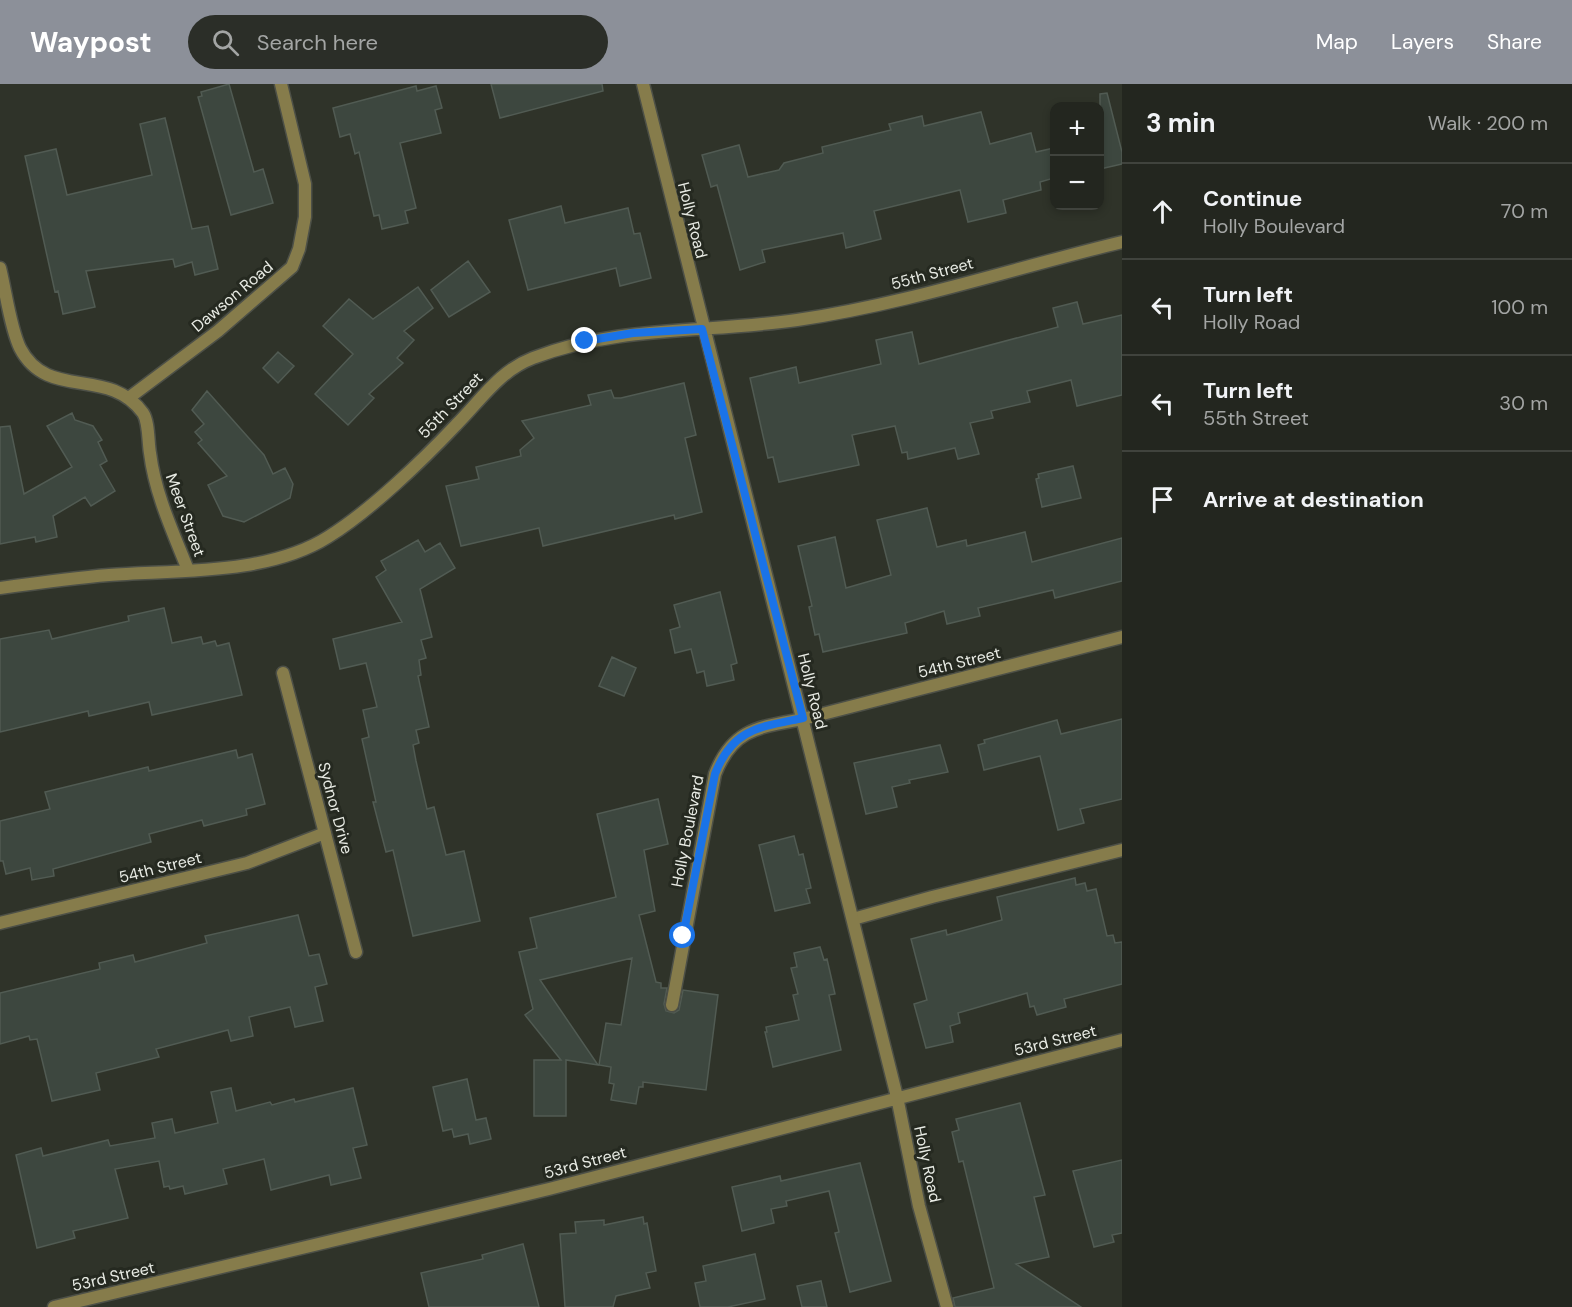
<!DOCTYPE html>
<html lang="en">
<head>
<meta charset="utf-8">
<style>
	:root { --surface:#23261f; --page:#2b2e28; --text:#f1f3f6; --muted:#a3a5a4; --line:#40433d; --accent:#8c9099 }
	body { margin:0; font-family:"DM Sans",sans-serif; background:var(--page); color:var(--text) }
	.controls { position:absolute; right:18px; top:18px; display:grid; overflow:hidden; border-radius:12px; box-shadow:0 3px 9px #0003 }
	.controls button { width:54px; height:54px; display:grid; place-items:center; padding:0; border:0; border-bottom:2px solid var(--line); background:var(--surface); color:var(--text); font:30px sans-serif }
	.stop { position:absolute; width:18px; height:18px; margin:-14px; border:4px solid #1a73e8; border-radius:50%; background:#fff }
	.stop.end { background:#1a73e8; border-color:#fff; box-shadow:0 2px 6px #0008 }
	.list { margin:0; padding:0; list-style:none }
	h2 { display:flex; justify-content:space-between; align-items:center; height:78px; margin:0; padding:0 24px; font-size:26px }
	h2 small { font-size:20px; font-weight:400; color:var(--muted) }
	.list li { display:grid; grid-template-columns:39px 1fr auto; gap:18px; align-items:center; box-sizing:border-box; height:96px; padding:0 24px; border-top:2px solid var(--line) }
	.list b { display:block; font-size:22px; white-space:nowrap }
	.list p { margin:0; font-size:20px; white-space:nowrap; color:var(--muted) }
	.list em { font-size:20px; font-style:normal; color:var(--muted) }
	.icon { flex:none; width:33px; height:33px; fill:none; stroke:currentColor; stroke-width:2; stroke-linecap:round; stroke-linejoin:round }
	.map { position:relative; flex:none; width:1122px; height:1223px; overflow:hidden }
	header { display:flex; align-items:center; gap:36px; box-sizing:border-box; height:84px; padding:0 30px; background:var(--accent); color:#fff }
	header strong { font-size:28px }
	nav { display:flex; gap:33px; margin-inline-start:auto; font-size:21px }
	.search { width:420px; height:54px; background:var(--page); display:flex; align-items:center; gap:15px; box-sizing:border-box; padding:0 21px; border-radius:33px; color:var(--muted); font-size:22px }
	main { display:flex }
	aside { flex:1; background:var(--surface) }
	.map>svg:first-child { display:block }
	.building { fill:#3d473f; stroke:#515b53; stroke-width:1.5 }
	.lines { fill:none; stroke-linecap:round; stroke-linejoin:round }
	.lane-casing { stroke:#4d5047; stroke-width:15 }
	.street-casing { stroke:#4d5047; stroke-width:15 }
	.lane { stroke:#867c4b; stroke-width:12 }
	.street { stroke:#867c4b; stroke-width:12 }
	.route { stroke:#1a73e8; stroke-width:8 }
	.labels { text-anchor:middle; stroke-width:6; stroke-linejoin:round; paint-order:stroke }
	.street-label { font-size:16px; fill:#e8ebe4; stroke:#252920 }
</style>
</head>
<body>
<header>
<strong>Waypost</strong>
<div class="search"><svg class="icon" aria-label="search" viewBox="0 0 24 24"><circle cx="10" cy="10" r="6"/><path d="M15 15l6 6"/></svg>Search here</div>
<nav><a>Map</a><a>Layers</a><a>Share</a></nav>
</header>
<main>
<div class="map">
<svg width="1122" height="1223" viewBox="0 0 1122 1223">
	<rect width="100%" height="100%" fill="#2f3329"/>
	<!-- building -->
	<path class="building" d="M229,0l25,88 9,-3 10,34 -42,12 -33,-118 4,-1 -1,-4z
		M491,0h111l1,7 -103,27z
		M416,2l1,5 19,-5 6,22 -7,2 6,23 -41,10 16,65 -11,3 3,12 -26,6 -3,-14 -5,1 -15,-64 -4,2 -5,-20 -10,3 -7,-29z
		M1107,9l15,59v12l-22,5v-75z
		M981,28l9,32 41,-11 5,19 18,-4v30l-14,4 1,8 -38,10 3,13 -38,9 -8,-32 -86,21 7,28 -35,9 -3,-15 -81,17 3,12 -25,8 -23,-85 -6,2 -9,-32 37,-10 9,32 31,-7 5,-7 39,-10 -1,-6 69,-17 -2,-6 33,-8 2,10z
		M165,34l27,111 16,-3 10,43 -23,6 -3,-13 -17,5 -2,-8 -87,12 9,36 -32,7 -5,-23 -3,1 -30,-136 31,-7 11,46 85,-20 -12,-51z
		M561,122l4,17 63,-15 6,26 6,-1 11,45 -31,8 -4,-18 -88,22 -19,-70z
		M468,177l22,31 -41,25 -18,-27z
		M418,203l15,21 -29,23 10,9 -17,18 6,5 -34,31 5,4 -26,27 -33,-31 38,-40 -30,-28 26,-27 24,20z
		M1077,218l6,22 39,-9v80l-45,11 -6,-26 -44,11 3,11 -39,9 2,7 -23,5 9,31 -21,5 -3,-11 -47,11 -1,-7 -5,1 -7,-27 -43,9 7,30 -80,17 -6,-25 -5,1 -18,-80 46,-11 3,16 82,-19 -5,-24 36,-8 7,32 139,-37 -5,-19z
		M278,268l16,14 -16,17 -15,-15z
		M684,299l12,52 -11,3 17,74 -27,7 -1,-4 -131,31 -4,-18 -78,18 -15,-60 33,-7 -3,-12 45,-11 -1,-6 14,-12 -12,-17 69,-16 -3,-10 23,-5 3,8h7z
		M207,307l57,64 9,19 12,-6 8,16 -3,14 -46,24 -21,-6 -15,-31 19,-9 -29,-33 4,-3 -7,-8 9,-8 -12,-14z
		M72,329l3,7 18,6 9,14 -4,2 9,19 -7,4 15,26 -24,15 -6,-9 -32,19 4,21 -21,5 -1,-5 -35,7v-117l10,-1 14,68 48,-27 -25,-41z
		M1073,382l8,32 -39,9 -6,-28 3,-1 -1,-4z
		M927,424l10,39 29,-7 1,6 58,-14 7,30 90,-24v43l-67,17 -2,-8 -75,18 2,8 -33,8 -3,-13 -39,12 2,10 -84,19 -4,-18 -4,1 -6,-28 3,-1 -14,-60 37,-9 11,51 45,-13 -14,-55z
		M418,456l7,12 15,-9 15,25 -35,21 12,48 -11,3 5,18 -7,2 2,15 -3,1 11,51 -13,3 3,13 -6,2 3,16 11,48 7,-2 12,48 18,-4 16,70 -67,15 -20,-86 -7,2 -13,-50h3l-14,-63 7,-2 -6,-27 14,-3 -11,-44 -26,6 -7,-30 69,-17 -26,-45 10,-7 -5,-9z
		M720,508l17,71 -6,2 3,15 -27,6 -3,-15 -7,2 -6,-24 -16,4 -5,-23 10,-3 -6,-22z
		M164,524l8,35 29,-6 2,7 12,-3 2,5 12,-3 13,52 -90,20 -3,-13 -60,14 -1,-5 -88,21v-93l49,-9 3,9 77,-18 -1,-5z
		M612,573l24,11 -12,28 -25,-10z
		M1122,635v80l-42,10 4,14 -26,7 -18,-74 -56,14 -6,-25 7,-2 -1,-3 73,-20 4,14z
		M940,661l8,27 -39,8 1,3 -18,4 5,20 -31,7 -12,-51z
		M236,666l2,8 14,-4 13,50 -19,5 1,6 -43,11 -2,-6 -53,14 2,8 -98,27 1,7 -22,4 -2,-12 -24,6 -3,-13h-3v-40l50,-12 -5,-17 103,-25 1,4z
		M658,715l10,45 -24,6 11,61 -16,4 17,67 5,1v5h6l-3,16 2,7 8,2 5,-3 4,-20 35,5 -12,95 -63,-8v5h-4l-3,17 -25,-4 3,-16 -5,-1 2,-16 -12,-2 7,-42 15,2 11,-67 -92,22 58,85 -32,-5v56h-32v-56h27l-36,-45 8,-6 -14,-57 18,-4 -7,-30 86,-21 -19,-83z
		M794,752l5,19 4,-1 8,34 -5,1 4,14 -35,8 -16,-66z
		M1075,794l1,7 9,-2 2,8 9,-2 11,47 6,-1 2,8 7,-1v42l-58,15 2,8 -29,8 -3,-9 -4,1 -3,-14 -69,20 2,10 -10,3 3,16 -27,6 -12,-44 13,-4 -16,-61 35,-9 1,5 55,-15 -5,-23z
		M298,831l11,41 10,-2 8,30 -12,3 8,34 -28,6 -5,-20 -41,10 4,19 -22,5 -3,-11 -72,19 3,8 -63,16 4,17 -48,11 -15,-62 -7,1 -1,-4 -29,8v-51l100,-24 -1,-6 34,-8 2,7 72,-19 -2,-7z
		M820,863l4,13 3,-1 8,35 -6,1 12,55 -68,17 -8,-35h2l-1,-5 33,-7 -6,-25 5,-1 -7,-26 6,-1 -3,-14z
		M467,995l9,41 10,-2 5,21 -21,5 -2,-10 -14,3 -2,-8 -9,2 -10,-44z
		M231,1004l5,23 34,-9 2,3 22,-6 1,3 58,-14 14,57 -14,3 8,30 -30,7 -2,-10 -58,15 -7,-31 -41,10 4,15 -42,10 -2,-8 -13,3 -1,-3 -5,1 -5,-26 -44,8 13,49 -55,13 2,7 -38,10 -21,-93 25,-7 2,8 65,-16 2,6 45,-8 -3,-15 20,-4 3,14 43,-10 -7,-31z
		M1020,1019l25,92 -11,2 15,60 -33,7 65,43h-126l-2,-9 41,-10 -31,-127 -4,1 -7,-30 7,-2 -3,-11z
		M1122,1076v73l-10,2 2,7 -20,5 -21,-76z
		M860,1079l31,118 -41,11 -15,-59 4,-1 -10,-41 -43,10 1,5 -16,3 3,14 -32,8 -10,-44 48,-11 1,5z
		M643,1133l1,7 3,-1 9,48 -10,2 4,15 -34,8 -3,11h-48l-5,-73 16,-1 -1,-11 29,-2v5z
		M523,1160l16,63h-110l-8,-34 62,-14 -1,-4z
		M755,1170l10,45 -37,8h-28l-5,-24 11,-2 -3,-15z
		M821,1197l6,26h-25l-5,-21z"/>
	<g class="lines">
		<!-- lane casing -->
		<g class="lane-casing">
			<path id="lane" d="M853,835l79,-22 190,-47"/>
		</g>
		<!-- street casing -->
		<g class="street-casing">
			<path id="street" d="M643,0l254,1013 22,109 28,101
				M0,184c6,24 10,59 20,80 28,54 88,17 123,65 6,9 5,29 7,40 5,41 23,79 38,117
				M130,313l88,-66 74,-64 7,-18 6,-32v-33l-24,-100
				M0,504c36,-5 72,-10 109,-13 69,-5 159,0 219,-38 42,-26 94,-76 128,-112 25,-25 43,-54 77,-67 85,-33 175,-25 264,-38 110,-16 217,-52 325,-78
				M283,589l73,279
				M0,839l247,-60 78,-30
				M672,921l43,-231c18,-46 45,-47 88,-55l319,-82
				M54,1223l495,-118 573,-149"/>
		</g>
		<!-- lane -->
		<use href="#lane" class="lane"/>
		<!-- street -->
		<use href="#street" class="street"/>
	</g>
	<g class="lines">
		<!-- route -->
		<path class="route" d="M585,257l48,-8 69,-4 101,389c-43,9 -70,10 -88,56l-32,162"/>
	</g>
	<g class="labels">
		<!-- street labels -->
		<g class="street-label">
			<text transform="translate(693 136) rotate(76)" y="6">Holly Road</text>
			<text transform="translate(932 189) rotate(-15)" y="6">55th Street</text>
			<text transform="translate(232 212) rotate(-40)" y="6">Dawson Road</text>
			<text transform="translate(450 321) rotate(-46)" y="6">55th Street</text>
			<text transform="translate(186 431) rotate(70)" y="6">Meer Street</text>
			<text transform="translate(959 578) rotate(-14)" y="6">54th Street</text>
			<text transform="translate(813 607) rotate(76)" y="6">Holly Road</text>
			<text transform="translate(336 724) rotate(75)" y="6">Sydnor Drive</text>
			<text transform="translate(687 747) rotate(-79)" y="6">Holly Boulevard</text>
			<text transform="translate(160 783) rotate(-14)" y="6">54th Street</text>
			<text transform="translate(1055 956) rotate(-14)" y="6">53rd Street</text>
			<text transform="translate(585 1078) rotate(-15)" y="6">53rd Street</text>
			<text transform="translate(928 1080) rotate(78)" y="6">Holly Road</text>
			<text transform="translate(113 1192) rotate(-13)" y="6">53rd Street</text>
		</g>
	</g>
</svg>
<div class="controls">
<button>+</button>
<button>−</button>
</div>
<div class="stop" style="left:683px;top:852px"></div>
<div class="stop end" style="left:585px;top:257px"></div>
</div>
<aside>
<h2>3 min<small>Walk · 200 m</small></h2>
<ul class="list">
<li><svg class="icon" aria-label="ahead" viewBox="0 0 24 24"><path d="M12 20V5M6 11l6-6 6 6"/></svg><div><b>Continue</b><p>Holly Boulevard</p></div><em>70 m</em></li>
<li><svg class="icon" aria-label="left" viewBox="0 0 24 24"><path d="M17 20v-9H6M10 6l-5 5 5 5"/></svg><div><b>Turn left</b><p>Holly Road</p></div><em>100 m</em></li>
<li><svg class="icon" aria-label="left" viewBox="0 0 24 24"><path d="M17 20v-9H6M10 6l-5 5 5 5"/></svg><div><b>Turn left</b><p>55th Street</p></div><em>30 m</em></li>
<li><svg class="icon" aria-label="arrive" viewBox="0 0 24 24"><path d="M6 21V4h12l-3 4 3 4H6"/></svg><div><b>Arrive at destination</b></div></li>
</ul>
</aside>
</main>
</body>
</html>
